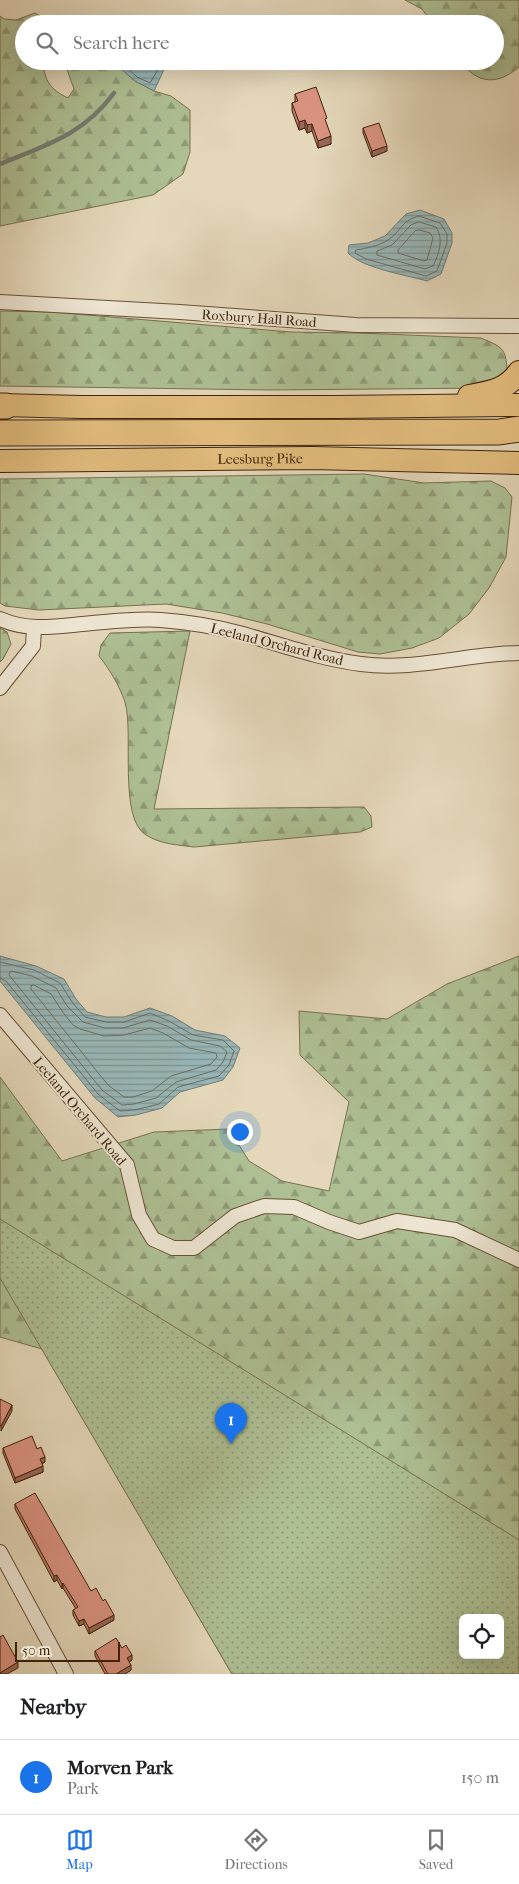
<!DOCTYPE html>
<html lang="en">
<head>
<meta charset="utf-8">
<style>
	:root { --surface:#fff; --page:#f6f6f6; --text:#202124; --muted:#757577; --line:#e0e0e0; --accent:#1a73e8 }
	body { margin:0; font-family:"IM FELL French Canon",serif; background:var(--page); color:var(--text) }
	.controls { position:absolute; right:15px; bottom:15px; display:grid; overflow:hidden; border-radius:8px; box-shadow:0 5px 20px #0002 }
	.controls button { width:45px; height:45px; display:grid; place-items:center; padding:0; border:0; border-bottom:1px solid var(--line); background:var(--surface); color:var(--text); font:25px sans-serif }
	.scale { position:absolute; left:15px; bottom:12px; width:105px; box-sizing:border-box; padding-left:5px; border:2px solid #412308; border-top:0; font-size:14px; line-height:18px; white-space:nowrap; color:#412308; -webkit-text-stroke:4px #ede5d2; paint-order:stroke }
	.you { position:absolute; left:239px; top:1131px; width:18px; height:18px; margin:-12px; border:4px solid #fff; border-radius:50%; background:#1a73e8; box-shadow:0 0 0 8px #1a73e833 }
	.badge { display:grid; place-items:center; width:32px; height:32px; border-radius:50%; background:var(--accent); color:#fff; font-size:16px; font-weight:700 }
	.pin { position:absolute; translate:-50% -41px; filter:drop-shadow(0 1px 2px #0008) }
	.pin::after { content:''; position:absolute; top:26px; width:18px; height:15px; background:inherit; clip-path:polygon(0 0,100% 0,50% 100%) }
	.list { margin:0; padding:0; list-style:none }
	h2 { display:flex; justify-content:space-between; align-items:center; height:65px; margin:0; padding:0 20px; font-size:21px }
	h2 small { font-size:16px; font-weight:400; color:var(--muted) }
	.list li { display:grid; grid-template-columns:32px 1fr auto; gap:15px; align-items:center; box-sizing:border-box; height:75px; padding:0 20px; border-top:1px solid var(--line) }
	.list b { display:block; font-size:19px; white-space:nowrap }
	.list p { margin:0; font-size:16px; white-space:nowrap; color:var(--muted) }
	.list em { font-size:16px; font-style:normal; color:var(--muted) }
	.icon { flex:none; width:28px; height:28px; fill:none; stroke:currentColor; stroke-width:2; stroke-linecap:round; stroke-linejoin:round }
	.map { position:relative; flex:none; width:519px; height:1674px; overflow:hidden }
	.search { position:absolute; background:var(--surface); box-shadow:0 5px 20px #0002; left:15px; right:15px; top:15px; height:55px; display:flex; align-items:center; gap:12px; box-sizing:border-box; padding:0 18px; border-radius:28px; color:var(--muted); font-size:19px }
	.sheet { height:140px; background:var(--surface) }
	nav { display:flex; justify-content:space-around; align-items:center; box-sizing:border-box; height:70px; border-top:1px solid var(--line); background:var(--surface); font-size:14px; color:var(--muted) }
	nav a { display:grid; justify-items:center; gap:2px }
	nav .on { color:var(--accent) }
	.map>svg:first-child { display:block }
	.forest { fill:url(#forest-firs); stroke:#78714e; fill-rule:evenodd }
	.park { fill:url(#park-dots); stroke:#78714e; fill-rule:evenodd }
	.water { fill:url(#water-rules); stroke:#757c72 }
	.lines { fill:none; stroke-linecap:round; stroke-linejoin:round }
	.shore { stroke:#6c6d60; stroke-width:1 }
	.stream { stroke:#757c72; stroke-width:4.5 }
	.minor-casing { stroke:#6a5034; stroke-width:16 }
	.trunk-casing { stroke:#412308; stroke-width:24 }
	.motorway-casing { stroke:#412308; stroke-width:27 }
	.minor { stroke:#ede5d2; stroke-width:14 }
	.trunk { stroke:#e2bc7d; stroke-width:22 }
	.motorway { stroke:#e2bc7d; stroke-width:25 }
	.wall { fill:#bb7e6f; stroke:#412308 }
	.shaded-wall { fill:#99675a; stroke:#412308 }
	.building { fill:#da9381; stroke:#412308 }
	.labels { text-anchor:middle; stroke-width:4; stroke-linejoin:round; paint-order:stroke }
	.street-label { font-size:14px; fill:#412308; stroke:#ede5d2 }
</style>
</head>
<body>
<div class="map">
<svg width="519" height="1674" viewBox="0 0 519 1674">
	<defs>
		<pattern id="forest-firs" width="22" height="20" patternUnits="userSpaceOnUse" patternTransform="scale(1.25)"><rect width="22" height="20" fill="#aebf94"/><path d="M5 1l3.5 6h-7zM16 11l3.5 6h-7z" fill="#8f9b77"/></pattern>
		<pattern id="park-dots" width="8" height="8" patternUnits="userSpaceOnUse" patternTransform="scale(1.25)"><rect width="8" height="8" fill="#aebf94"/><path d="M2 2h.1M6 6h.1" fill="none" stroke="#8f9b77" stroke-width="1.8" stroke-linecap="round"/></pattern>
		<pattern id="water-rules" width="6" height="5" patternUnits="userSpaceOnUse" patternTransform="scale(1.25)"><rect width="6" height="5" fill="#98b7b9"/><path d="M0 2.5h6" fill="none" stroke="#7e9494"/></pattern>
	</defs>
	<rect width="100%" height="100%" fill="#e4d7ba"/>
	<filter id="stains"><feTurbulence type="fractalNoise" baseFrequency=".004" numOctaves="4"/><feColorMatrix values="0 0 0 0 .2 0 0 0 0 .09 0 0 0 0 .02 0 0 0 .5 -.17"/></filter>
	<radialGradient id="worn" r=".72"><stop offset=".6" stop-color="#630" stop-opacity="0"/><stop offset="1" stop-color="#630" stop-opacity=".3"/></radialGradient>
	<!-- forest -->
	<path class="forest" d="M405,0h114v67c-21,18 -41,18 -59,-6h35v-37h-62l-11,-15z
		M35,13l12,7 1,4h-24v37h19c1,20 8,29 25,37l6,-9 -10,-28h48l23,20 19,10 17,5 19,14v42l-7,22 -30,21 -153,31v-210l4,3 12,1z
		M0,311l51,1 240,20 68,1 122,5c21,9 25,10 26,32l-19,18 -219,2 -269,-4z
		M364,474l60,9 67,-2 14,7 7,9 -6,60 -17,31 -20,26 -30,24 -27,10 -32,6 -22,-2 -91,-28 -45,-11 -56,-9 -127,6 -34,-4 -5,-3v-124z
		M0,628l7,4 4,12 -8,15 -3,3z
		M190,631l-36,178 210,-2 7,9 1,11 -12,5 -166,15c-16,-2 -34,-3 -48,-12 -28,-17 -12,-102 -21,-133 -6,-17 -15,-32 -26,-46l2,-11 9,-12z
		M519,956v718h-287l-190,-325 -42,-12v-260l62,84 92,-29 75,-3 20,32 33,20 47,10 20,-89 -49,-47 -1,-44 88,8 60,-35zM463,1618h37v37h-37z"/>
	<!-- park -->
	<path class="park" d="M0,1219l519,321v134h-287l-232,-396zM463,1618h37v37h-37z"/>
	<!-- water -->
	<path class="water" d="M163,16l9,8h-38l1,-1z
		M112,61h56l-14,30 -19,-10z
		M420,210l24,9 8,14v10l-11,31 -14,7c-21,-6 -65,-13 -79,-28l1,-8 19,-2 17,-7 21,-22z
		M0,956l36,10 28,13 12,20 11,13 19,5h18l26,-9 22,8 23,14 30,6 15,12 -7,19 -10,13 -43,12 -18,16 -26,7 -18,2 -23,-19 -95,-117z"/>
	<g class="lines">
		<!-- shore -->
		<path class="shore" d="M119,61l18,16 13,6 13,-22
			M419,216l21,7 7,11v9l-10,28 -11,5 -60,-17 -11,-6 1,-3c11,-2 23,-4 32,-10 13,-8 12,-19 31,-24z
			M419,222l17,5c8,12 3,27 -3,39l-8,3 -48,-14v-4l15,-6 19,-20z
			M420,230l10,3 3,5 -6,22 -3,1 -26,-8v-3l17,-19z
			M0,962l34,8 26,13 12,19 13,15 21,5h18l26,-9 19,8 24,14 30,5 11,11 -5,14 -10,11 -41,11 -19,17 -24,6 -15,1 -22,-17 -92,-113 -6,-3
			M11,971l21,5 24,12 11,18 16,16 22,6h18l27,-8 17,6 24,14 29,6 7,6 -4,10 -7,8 -40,12 -20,16 -22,6 -12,1 -20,-15 -93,-115z
			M34,985l17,9 11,17 11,14 7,4 24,7 20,-1 26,-7 13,5 26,15 27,5 1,4 -6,7 -40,12 -19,15 -19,6h-9l-16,-12 -77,-96v-3z"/>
		<!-- stream -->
		<path class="stream" d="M0,164c46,-19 83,-29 114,-71"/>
		<!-- minor casing -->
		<g class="minor-casing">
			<path id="minor" d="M0,302l180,10 176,13 163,1
				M0,619c27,12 53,8 82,5 26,-2 53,-6 79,-4 28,2 56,7 82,14 39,11 78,25 118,30 52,7 105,-10 158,-11
				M0,688l33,-42 1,-18
				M0,1015l127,150 12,50 14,24 20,9h21l41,-32 29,-10 30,1 35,15 30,10 38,-11 58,9 64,30
				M0,1552l66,122"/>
		</g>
		<!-- trunk casing -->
		<g class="trunk-casing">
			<g id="trunk">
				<path d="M469,396c21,-4 38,-6 50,-24"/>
				<path d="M0,405l81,2h256l182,-2"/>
				<path id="s1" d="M0,461l312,-3 207,5"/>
			</g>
		</g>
		<!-- motorway casing -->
		<g class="motorway-casing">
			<path id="motorway" d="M0,406h6
				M0,433l499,-1 20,-3"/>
		</g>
		<!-- minor -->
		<use href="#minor" class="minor"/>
		<!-- trunk -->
		<use href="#trunk" class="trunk"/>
		<!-- motorway -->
		<use href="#motorway" class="motorway"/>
	</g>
	<!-- wall -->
	<path class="wall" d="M295,94l32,31 4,19 -13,4 -6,-17 -5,2 -2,-5 -6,2 -7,-19v-8l3,-1z
		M363,128l24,23 -15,6 -9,-24z
		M3,1448l34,1 8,13 -3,2 1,8 -28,11 -12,-30z
		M15,1504l76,87 23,29 -25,14 -5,-10 -5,2 -6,-11v-5l3,-1 -13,-21 -1,1 -5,-9 -3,2 -39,-73z
		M95,1651l37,9 -3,2 2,8 -6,4h-20l-10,-18z"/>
	<!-- shaded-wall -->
	<path class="shaded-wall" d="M340,61h15l-18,6v-5z
		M305,120v8l-6,2v-8z
		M312,124v7l-5,2v-8z
		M331,136v8l-13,4v-7z
		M387,146v5l-15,6v-6z
		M12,1405v6l-11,20v-5z
		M45,1457v5l-5,2v-5z
		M43,1466v6l-28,11v-5z
		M57,1575v5l-3,2v-6z
		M63,1583v5l-1,1v-5z
		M114,1615v5l-25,14v-6z
		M84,1619v5l-5,2v-5z
		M132,1655v5l-5,3v-5z
		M18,1662v6l-11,6h-7v-1z
		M131,1665v5l-6,4h-9z"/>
	<!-- building -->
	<path class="building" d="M316,87l11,31 -2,1 6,17 -13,5 -6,-17 -5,1 -2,-5 -6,2 -7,-19 6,-2 -3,-7z
		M379,123l8,23 -15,5 -9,-23z
		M0,1399l12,6 -11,21h-1z
		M32,1436l5,13 4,-2 4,10 -5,2 3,7 -28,12 -12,-30z
		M35,1493l56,98 5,-3 7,13 2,-2 9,16 -25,13 -5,-9 -5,2 -6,-11 5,-3 -15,-24 -1,1 -5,-9 -3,1 -39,-72z
		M3,1635l15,27 -18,11v-36z
		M116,1638l6,10 4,-3 6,10 -5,3 4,7 -15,9h-8l-13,-23z"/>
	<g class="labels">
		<!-- street labels -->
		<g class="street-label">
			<text transform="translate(259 318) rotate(4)" y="5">Roxbury Hall Road</text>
			<text dy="5" stroke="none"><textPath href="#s1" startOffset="260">Leesburg Pike</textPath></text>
			<text transform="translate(277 644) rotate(14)" y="5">Leeland Orchard Road</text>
			<text transform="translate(80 1111) rotate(50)" y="5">Leeland Orchard Road</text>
		</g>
	</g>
	<rect width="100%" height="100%" filter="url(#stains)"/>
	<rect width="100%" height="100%" fill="url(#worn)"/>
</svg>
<div class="controls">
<button><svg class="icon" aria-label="locate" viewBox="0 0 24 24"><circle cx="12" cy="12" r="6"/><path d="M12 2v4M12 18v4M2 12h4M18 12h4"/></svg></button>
</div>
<div class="scale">50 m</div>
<div class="you"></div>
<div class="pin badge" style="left:231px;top:1444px">1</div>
<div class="search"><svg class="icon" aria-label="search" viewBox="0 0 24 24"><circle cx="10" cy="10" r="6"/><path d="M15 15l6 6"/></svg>Search here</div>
</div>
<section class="sheet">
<h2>Nearby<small></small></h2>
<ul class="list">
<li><span class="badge">1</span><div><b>Morven Park</b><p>Park</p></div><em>150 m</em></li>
</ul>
</section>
<nav>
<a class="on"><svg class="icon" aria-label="map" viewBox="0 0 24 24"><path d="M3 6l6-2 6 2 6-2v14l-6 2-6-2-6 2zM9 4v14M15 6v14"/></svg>Map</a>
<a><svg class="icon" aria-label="directions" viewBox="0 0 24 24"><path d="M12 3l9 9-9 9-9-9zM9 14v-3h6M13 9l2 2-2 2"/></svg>Directions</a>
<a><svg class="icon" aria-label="saved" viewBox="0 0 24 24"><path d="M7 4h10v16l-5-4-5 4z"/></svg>Saved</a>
</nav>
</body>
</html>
